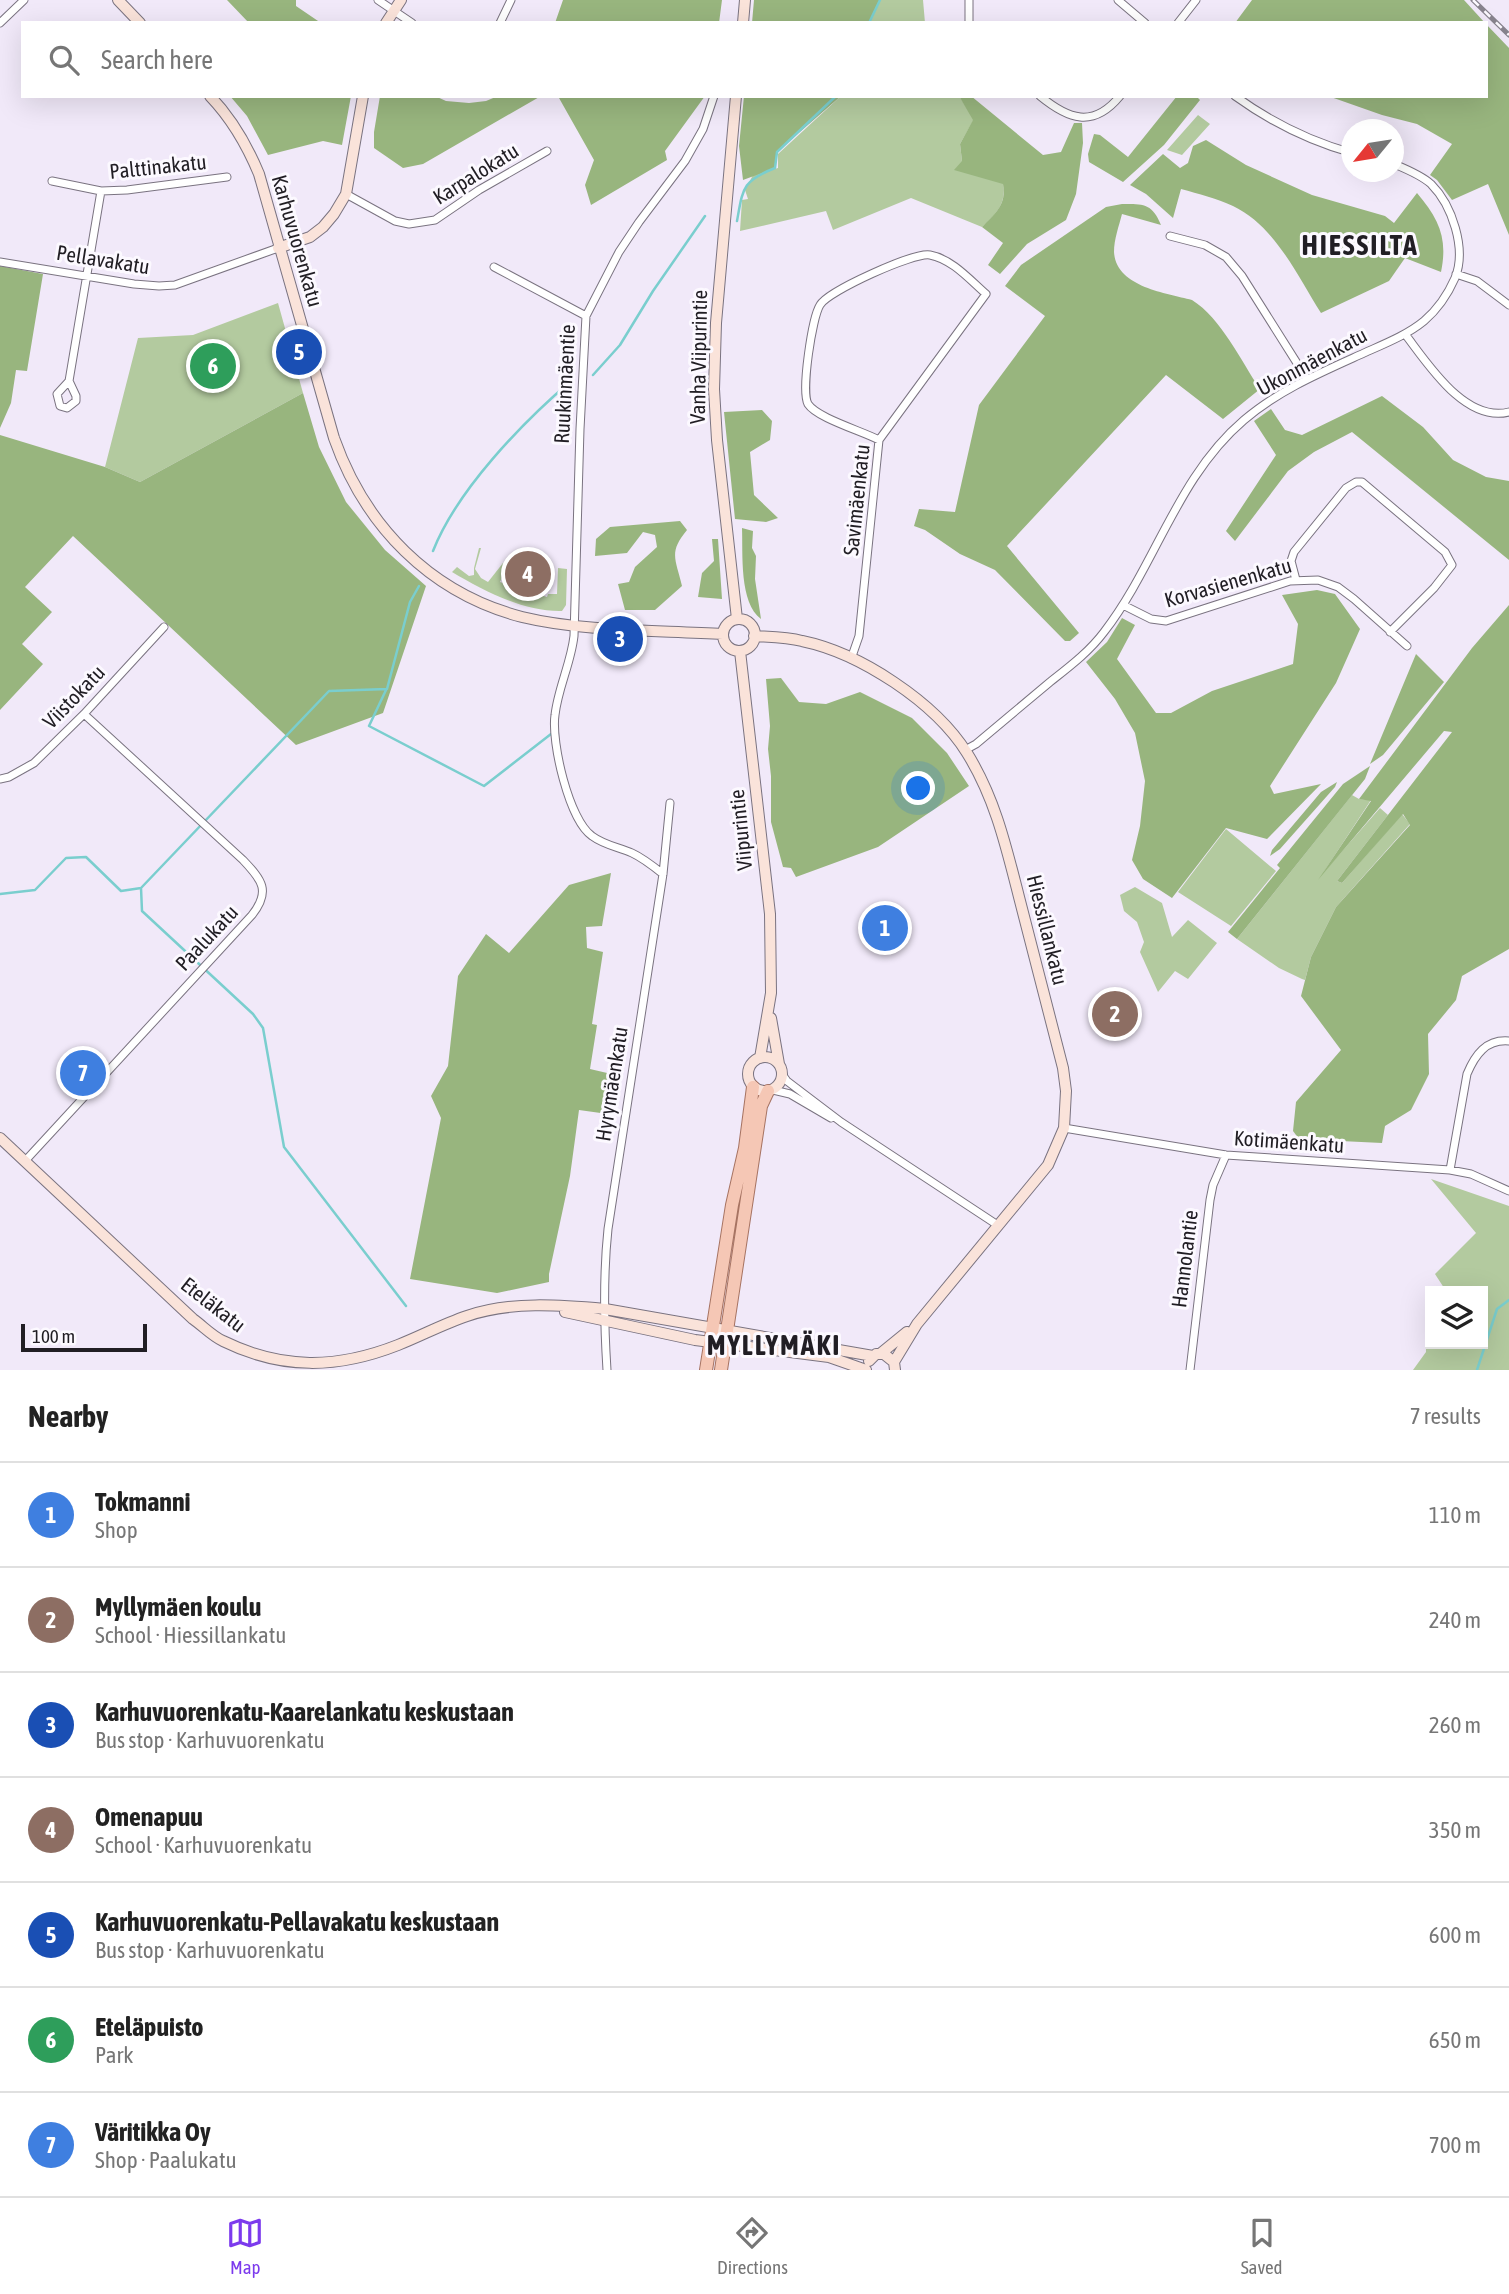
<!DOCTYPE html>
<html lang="en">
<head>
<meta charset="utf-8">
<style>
	:root { --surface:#fff; --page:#f2f2f2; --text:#222; --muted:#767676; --line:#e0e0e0; --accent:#7c3aed }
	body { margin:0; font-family:"Asap Condensed",sans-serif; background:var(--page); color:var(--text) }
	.controls { position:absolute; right:21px; bottom:21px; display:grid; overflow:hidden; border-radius:0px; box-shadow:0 7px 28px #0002 }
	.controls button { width:63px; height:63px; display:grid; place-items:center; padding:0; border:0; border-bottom:2px solid var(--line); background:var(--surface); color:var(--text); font:35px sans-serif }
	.compass { position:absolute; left:1341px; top:119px; width:63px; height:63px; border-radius:50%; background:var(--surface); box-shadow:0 7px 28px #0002; rotate:240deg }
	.scale { position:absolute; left:21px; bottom:18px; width:126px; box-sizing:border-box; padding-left:7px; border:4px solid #211e24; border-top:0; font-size:19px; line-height:24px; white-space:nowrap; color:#211e24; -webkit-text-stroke:5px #fcf9ff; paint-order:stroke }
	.you { position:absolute; left:919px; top:789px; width:24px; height:24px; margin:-18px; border:5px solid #fff; border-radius:50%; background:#1a73e8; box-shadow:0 0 0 10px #1a73e833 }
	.badge { display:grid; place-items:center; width:46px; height:46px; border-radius:50%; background:var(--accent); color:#fff; font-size:23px; font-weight:700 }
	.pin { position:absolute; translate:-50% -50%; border:4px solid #fff; box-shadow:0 2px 7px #0006 }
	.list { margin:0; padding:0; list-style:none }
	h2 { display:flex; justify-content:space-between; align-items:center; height:91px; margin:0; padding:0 28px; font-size:30px }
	h2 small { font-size:23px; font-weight:400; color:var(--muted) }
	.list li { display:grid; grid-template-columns:46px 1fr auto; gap:21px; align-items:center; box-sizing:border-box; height:105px; padding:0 28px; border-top:2px solid var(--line) }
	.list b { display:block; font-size:26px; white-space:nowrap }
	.list p { margin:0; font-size:23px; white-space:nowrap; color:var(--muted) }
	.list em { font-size:23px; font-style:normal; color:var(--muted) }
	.icon { flex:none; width:38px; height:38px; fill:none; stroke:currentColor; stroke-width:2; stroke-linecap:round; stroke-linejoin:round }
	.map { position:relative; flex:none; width:1509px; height:1370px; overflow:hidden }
	.search { position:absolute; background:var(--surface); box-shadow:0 7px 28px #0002; left:21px; right:21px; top:21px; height:77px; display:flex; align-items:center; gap:18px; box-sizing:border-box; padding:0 24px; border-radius:0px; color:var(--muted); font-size:26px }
	.sheet { height:826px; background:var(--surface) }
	nav { display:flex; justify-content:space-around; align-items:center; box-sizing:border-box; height:98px; border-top:2px solid var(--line); background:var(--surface); font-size:19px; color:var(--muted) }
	nav a { display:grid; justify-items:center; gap:4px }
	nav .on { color:var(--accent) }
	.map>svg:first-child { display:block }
	.green { fill:#b3ca9f }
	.forest { fill:#98b57e }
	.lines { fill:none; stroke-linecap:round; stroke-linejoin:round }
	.stream { stroke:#7acece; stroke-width:2.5 }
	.street-casing { stroke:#7a7380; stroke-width:9 }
	.secondary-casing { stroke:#7a7380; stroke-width:12 }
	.primary-casing { stroke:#a67362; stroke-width:14 }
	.street { stroke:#fff; stroke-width:7 }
	.secondary { stroke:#fae3da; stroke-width:10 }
	.primary { stroke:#f5c7b5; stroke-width:12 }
	.rail-casing { stroke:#88838e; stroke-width:5 }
	.rail { stroke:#fcf9ff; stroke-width:2.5; stroke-dasharray:8; stroke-linecap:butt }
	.labels { text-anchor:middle; stroke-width:6; stroke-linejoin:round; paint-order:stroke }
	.street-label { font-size:21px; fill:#211e24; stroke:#fcf9ff }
	.district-label { font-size:28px; font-weight:bold; letter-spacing:2px; fill:#211e24; stroke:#fcf9ff }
</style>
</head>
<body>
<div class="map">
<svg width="1509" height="1370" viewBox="0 0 1509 1370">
	<rect width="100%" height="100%" fill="#f1e9f9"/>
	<!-- green -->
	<path class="green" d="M876,0h47l2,23h-60z
		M841,96h118l15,23 -14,25 2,17 41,22c4,20 -7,31 -21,44l-71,-29 -78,32 -7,-19 -86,20 2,-31 6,-1 -3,-9 8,-15 25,-7v-14z
		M1198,115l12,9 -28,31 -15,-5z
		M278,303l25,90 -163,89 -35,-15 33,-129 55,-3z
		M479,548h2l-6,21 6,9 7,4 15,-19 5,2 -8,17 47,15 1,-3h9l1,-26 9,1 -1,36 -4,6c-38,1 -78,-20 -110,-39l5,-5 12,9 5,-1v-7z
		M1352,795l7,4 12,1 -48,73 57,-65 8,7 -51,66 5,2 60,-69 8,10 -74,83 -25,50 -6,23 -3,-1 -23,-11 -42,-29z
		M1226,829l50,42 -45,55 -53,-34z
		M1135,887l27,16 10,34 16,-17 29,23 -29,36 -13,-8 -17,21 -18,-40 4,-10 -7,-20 -13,-11 -4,-16z
		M1431,1179l78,27v164h-96l13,-18 -1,-38 5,-5v35h53v-53h-37l-11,-17 41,-41z"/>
	<!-- forest -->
	<path class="forest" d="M227,0h69v6l25,17h-72z
		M563,0h159l-3,23h-164z
		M754,0h126l-11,23h-117z
		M1252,0h212l21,23h-250z
		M1486,24l23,24v187l-21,-51 -36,16 -15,-20 -7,-5 22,-31 -35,-20 -35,-9 -54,-19h158z
		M230,96h121l-9,49 -19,-4 -55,14 -21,-39z
		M380,96h55l11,5 23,2 17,-2 12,-5h43l-118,68 -20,4 -29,-20v-16z
		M551,96h154l-40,55 2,9 -76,45 -6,-20 9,-25 -35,-62z
		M744,96h97l-64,56 -2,16 -32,12 -4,-34z
		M959,96h12l72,59 18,-3 13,-29h8l1,20 -7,51 -10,26 -39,24 -27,30 -12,-9 15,-22 -21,-16c13,-13 25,-23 21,-43l-49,-14 8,-9 -2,-17 13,-24z
		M1177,96h19l4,4 -36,45 -41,37 -34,-20 -1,-8 6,-20 6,1 28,22z
		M1206,140l40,25 66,30 73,21 9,7 23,-30c22,26 31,45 24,79l-36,-14 -16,23 -68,32c-24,-38 -46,-87 -88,-107 -17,-8 -34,-12 -52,-17l-8,29 -27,-24 -16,-9 33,-31 17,14 8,-5 5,-17z
		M1122,204c21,0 30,-1 39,21l-39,-11c-3,12 -8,25 -8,38 2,35 52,41 78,48 29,18 49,61 68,89l-37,30 -57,-44 -159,171 72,87 -9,8h-5l-70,-71 -35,-16 -35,-24 -11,-4 5,-17 36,3 24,-107 66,-89 -40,-30 16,-21 85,-58z
		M0,266l43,8 -16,97 -11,-1 -5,33 -11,25z
		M303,393l16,54 27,55 39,48 41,36 -43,127 -87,32 -223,-209 -48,51 27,25 -30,32 21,20 -43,46v-275l105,32 35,15z
		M1382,396l41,31 30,33 33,17 23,4v79l-157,-128 -38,20 -26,19 -53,70 -9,-10 50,-76 -22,-34 17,-12 14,21 17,5z
		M762,410l10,11 -2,19 -20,12 4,43 24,23 -12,4 -31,-3 -11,-107z
		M680,521l7,9c-19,23 -11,29 -5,56l-27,24h-30l-7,-26 11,-2 6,-15 22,-20 -2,-12 -12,-3 -16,21 -32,3 1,-17 14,-12z
		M742,528l11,3 -1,17 4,8 -1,23 6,40c-22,-16 -18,-66 -19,-91z
		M712,539h6l4,60 -24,-2 4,-24 12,-12z
		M1317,590l18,4 25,35 -24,54 -66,103 4,8 47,-10 -54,55 -41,-11 -54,70 -29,-19 -11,-19 8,-34 5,-45 -10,-48 -20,-34 -29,-37 21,-20 15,-24 13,7 -18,34 39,54h15l41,-22 81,-27 5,-40 -16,-29z
		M1509,605v344l-47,27 -6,24 -28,34 1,40 -18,36 -26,16 -3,17 -83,-4 -6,-8 3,-29 45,-52 -40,-54 10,-39 25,-50 74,-82 -7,-11 -61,69 -5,-2 115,-149 -8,-1 -126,149 53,-79 -12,-2 113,-151z
		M1416,654l28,28 -61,73 -13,9z
		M781,678l18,24 27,2 34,-12 52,26 35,35 22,33 -91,61 -82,30 -5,-9 -8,-1 -12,-45v-46l-3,-27 2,-23 -4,-47z
		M1370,766l-5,13 -128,160 -9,-7 52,-64 -3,-3 66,-81z
		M1337,782l-2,5 -55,62 -10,7 2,-6 49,-58z
		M611,873l-9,53 -16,1 1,21 16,4 -11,72 5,1 -7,44 30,7 -5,39 -36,-5 -9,66 -21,98v8l-52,11 -87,-14 31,-161 -10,-22 17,-30 10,-90 28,-42 23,19 60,-68z"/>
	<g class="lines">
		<!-- stream -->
		<path class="stream" d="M869,23l11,-23
			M737,221c6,-33 5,-40 38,-53l2,-16 59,-56
			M593,375l27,-30 33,-54 52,-75
			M433,551c24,-61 89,-128 138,-170
			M386,690l-17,36 115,60 67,-52
			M141,888l1,23 111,103 10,14 21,119 122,159
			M0,894l35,-4 31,-32 20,-1 35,34 20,-3 188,-197 58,-2 23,-87 9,-16
			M1477,1370l20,-61 12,-9"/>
		<!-- street casing -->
		<g class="street-casing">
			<path id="street" d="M378,0l34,23
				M1118,0l27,23
				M0,23l24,-23
				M500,23l11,-23
				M969,23v-23
				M1178,23l18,-23
				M1040,96c28,23 53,33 80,0
				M1235,96c36,26 74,45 117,57
				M52,181l49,10 26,-1 100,-13
				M346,194l49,27 14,3 26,-4 44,-30 68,-39
				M1170,236l35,9 21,12 16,19 65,103
				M0,262l134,22 25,2 16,-1 103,-37
				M494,267l92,49
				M1456,274l21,7 32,24
				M1405,334c23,30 60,89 104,78
				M69,381l-12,13 3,12 7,2 9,-7v-5l-7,-15 32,-190
				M1296,580l-5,-19 3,-9 52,-64 10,-6h6l83,70 7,13 -18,23 -44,44
				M1123,605l28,14 15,2 124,-40 28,-1 20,7 16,12 53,47
				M851,659l8,-23 20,-196 107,-146c-16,-14 -34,-35 -56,-39 -16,-3 -102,36 -110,50 -8,13 -19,86 -12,99 9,14 54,27 71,36
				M965,750l11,-6c25,-21 49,-41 74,-62 19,-15 39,-30 54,-50 52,-67 73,-155 140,-212 35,-30 78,-48 120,-67 20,-9 43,-18 60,-32 14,-12 24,-27 31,-43 12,-29 -3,-73 -24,-94 -10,-9 -25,-15 -37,-20
				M0,779l9,-2 25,-14 50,-49 80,-87
				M663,874c-10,-8 -20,-16 -31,-21 -14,-6 -28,-8 -40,-17 -23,-16 -41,-94 -37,-121 3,-27 16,-52 19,-79l6,-207 6,-113 33,-64 20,-30 46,-61 18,-32 11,-33
				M782,1074l5,7 54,41 158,104
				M773,1090l17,4 41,24
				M1064,1128l162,27 224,15 21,4 38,17
				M25,1161l227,-246c19,-24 10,-35 -9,-55l-159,-146
				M1450,1170l17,-96c8,-19 19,-35 42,-33
				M607,1370c-3,-47 -4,-94 1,-141l55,-355 7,-71
				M1190,1370l20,-170 3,-15 13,-30"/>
		</g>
		<!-- secondary casing -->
		<g class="secondary-casing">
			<path id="secondary" d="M118,0l22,23
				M386,23l15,-23
				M743,23l2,-23
				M210,96c22,23 37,49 49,78l75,264c31,88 96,155 188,179 62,15 137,13 201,17
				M736,96l-20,227 -2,66 3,51 20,179
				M278,248l32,-11 13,-10 11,-13 12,-20 17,-98
				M723 635a16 16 0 1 1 32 0a16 16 0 1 1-32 0Z
				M754,636c16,1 33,1 48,5 58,12 133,61 165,112 28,45 39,93 52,144 15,57 29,114 44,171l3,23 -2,37 -16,37 -131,159 -23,38
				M740,651l30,263 1,79 -11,65
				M771,1018l8,46
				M748 1074a17 17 0 1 1 34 0a17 17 0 1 1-34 0Z
				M0,1138l193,181c10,7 19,17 30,22 59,29 114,28 175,4 23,-9 45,-21 69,-29 43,-15 93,-11 138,-7l268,47
				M565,1312l130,28 134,17 37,13
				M880,1354l27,-22
				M869,1361l7,-7h8l10,8 1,8"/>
		</g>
		<!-- primary casing -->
		<g class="primary-casing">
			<path id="primary" d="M706,1370l26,-165 13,-57 8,-61
				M721,1370l40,-264 7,-15"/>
		</g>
		<!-- street -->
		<use href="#street" class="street"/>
		<!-- secondary -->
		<use href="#secondary" class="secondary"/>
		<!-- primary -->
		<use href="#primary" class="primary"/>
		<!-- rail casing -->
		<g class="rail-casing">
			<path id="rail" d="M1473,0l36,35"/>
		</g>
		<!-- rail -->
		<use href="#rail" class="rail"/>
	</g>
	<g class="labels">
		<!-- street labels -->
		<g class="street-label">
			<text transform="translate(158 167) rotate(-6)" y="7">Palttinakatu</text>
			<text transform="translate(476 174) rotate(-32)" y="7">Karpalokatu</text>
			<text transform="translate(297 241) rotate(74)" y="7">Karhuvuorenkatu</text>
			<text transform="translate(103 260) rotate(9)" y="7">Pellavakatu</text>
			<text transform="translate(699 357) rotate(-89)" y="7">Vanha Viipurintie</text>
			<text transform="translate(1312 362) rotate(-28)" y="7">Ukonmäenkatu</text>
			<text transform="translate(565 384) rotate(-87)" y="7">Ruukinmäentie</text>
			<text transform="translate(857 500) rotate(-84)" y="7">Savimäenkatu</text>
			<text transform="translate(1228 583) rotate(-16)" y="7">Korvasienenkatu</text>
			<text transform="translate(74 697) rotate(-46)" y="7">Viistokatu</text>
			<text transform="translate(741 830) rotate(-96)" y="7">Viipurintie</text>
			<text transform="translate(1047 930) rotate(76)" y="7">Hiessillankatu</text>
			<text transform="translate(207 938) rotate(-47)" y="7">Paalukatu</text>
			<text transform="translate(612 1084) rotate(-81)" y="7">Hyrymäenkatu</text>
			<text transform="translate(1289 1142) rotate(4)" y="7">Kotimäenkatu</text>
			<text transform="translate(1185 1259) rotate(-83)" y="7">Hannolantie</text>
			<text transform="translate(213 1305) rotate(38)" y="7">Eteläkatu</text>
		</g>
		<!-- district labels -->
		<g class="district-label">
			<text x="1360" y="255">HIESSILTA</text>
			<text x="774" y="1355">MYLLYMÄKI</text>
		</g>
	</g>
</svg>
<div class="controls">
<button><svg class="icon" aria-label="layers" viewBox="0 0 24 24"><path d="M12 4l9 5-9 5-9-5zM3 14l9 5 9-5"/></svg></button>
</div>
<svg class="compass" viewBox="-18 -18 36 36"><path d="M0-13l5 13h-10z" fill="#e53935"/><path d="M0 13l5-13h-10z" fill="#767676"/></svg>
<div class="scale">100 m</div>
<div class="you"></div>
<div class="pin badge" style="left:885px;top:928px;background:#3f7fe0">1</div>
<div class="pin badge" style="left:1115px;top:1014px;background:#8d6e63">2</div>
<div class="pin badge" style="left:620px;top:639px;background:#1a4fb4">3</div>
<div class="pin badge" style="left:528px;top:574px;background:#8d6e63">4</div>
<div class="pin badge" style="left:299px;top:352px;background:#1a4fb4">5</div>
<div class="pin badge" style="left:213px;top:366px;background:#2e9e5b">6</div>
<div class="pin badge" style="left:83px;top:1073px;background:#3f7fe0">7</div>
<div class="search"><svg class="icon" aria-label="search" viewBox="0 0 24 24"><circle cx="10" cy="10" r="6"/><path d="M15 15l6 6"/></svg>Search here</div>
</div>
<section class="sheet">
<h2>Nearby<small>7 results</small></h2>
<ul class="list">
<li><span class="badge" style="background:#3f7fe0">1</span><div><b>Tokmanni</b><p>Shop</p></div><em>110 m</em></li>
<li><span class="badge" style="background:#8d6e63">2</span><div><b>Myllymäen koulu</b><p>School · Hiessillankatu</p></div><em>240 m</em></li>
<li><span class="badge" style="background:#1a4fb4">3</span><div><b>Karhuvuorenkatu-Kaarelankatu keskustaan</b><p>Bus stop · Karhuvuorenkatu</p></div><em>260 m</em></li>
<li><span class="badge" style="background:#8d6e63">4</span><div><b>Omenapuu</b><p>School · Karhuvuorenkatu</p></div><em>350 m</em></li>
<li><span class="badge" style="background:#1a4fb4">5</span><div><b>Karhuvuorenkatu-Pellavakatu keskustaan</b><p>Bus stop · Karhuvuorenkatu</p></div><em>600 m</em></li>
<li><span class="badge" style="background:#2e9e5b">6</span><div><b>Eteläpuisto</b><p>Park</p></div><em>650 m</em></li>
<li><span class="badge" style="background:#3f7fe0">7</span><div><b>Väritikka Oy</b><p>Shop · Paalukatu</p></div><em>700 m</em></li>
</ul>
</section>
<nav>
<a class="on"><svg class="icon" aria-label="map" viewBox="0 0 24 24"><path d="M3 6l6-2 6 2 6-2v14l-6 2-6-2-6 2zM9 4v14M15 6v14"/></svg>Map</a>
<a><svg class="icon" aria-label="directions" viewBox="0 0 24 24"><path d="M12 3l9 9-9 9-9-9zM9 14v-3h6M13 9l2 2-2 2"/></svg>Directions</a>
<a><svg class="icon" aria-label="saved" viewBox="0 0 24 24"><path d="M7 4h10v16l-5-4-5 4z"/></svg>Saved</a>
</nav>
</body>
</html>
